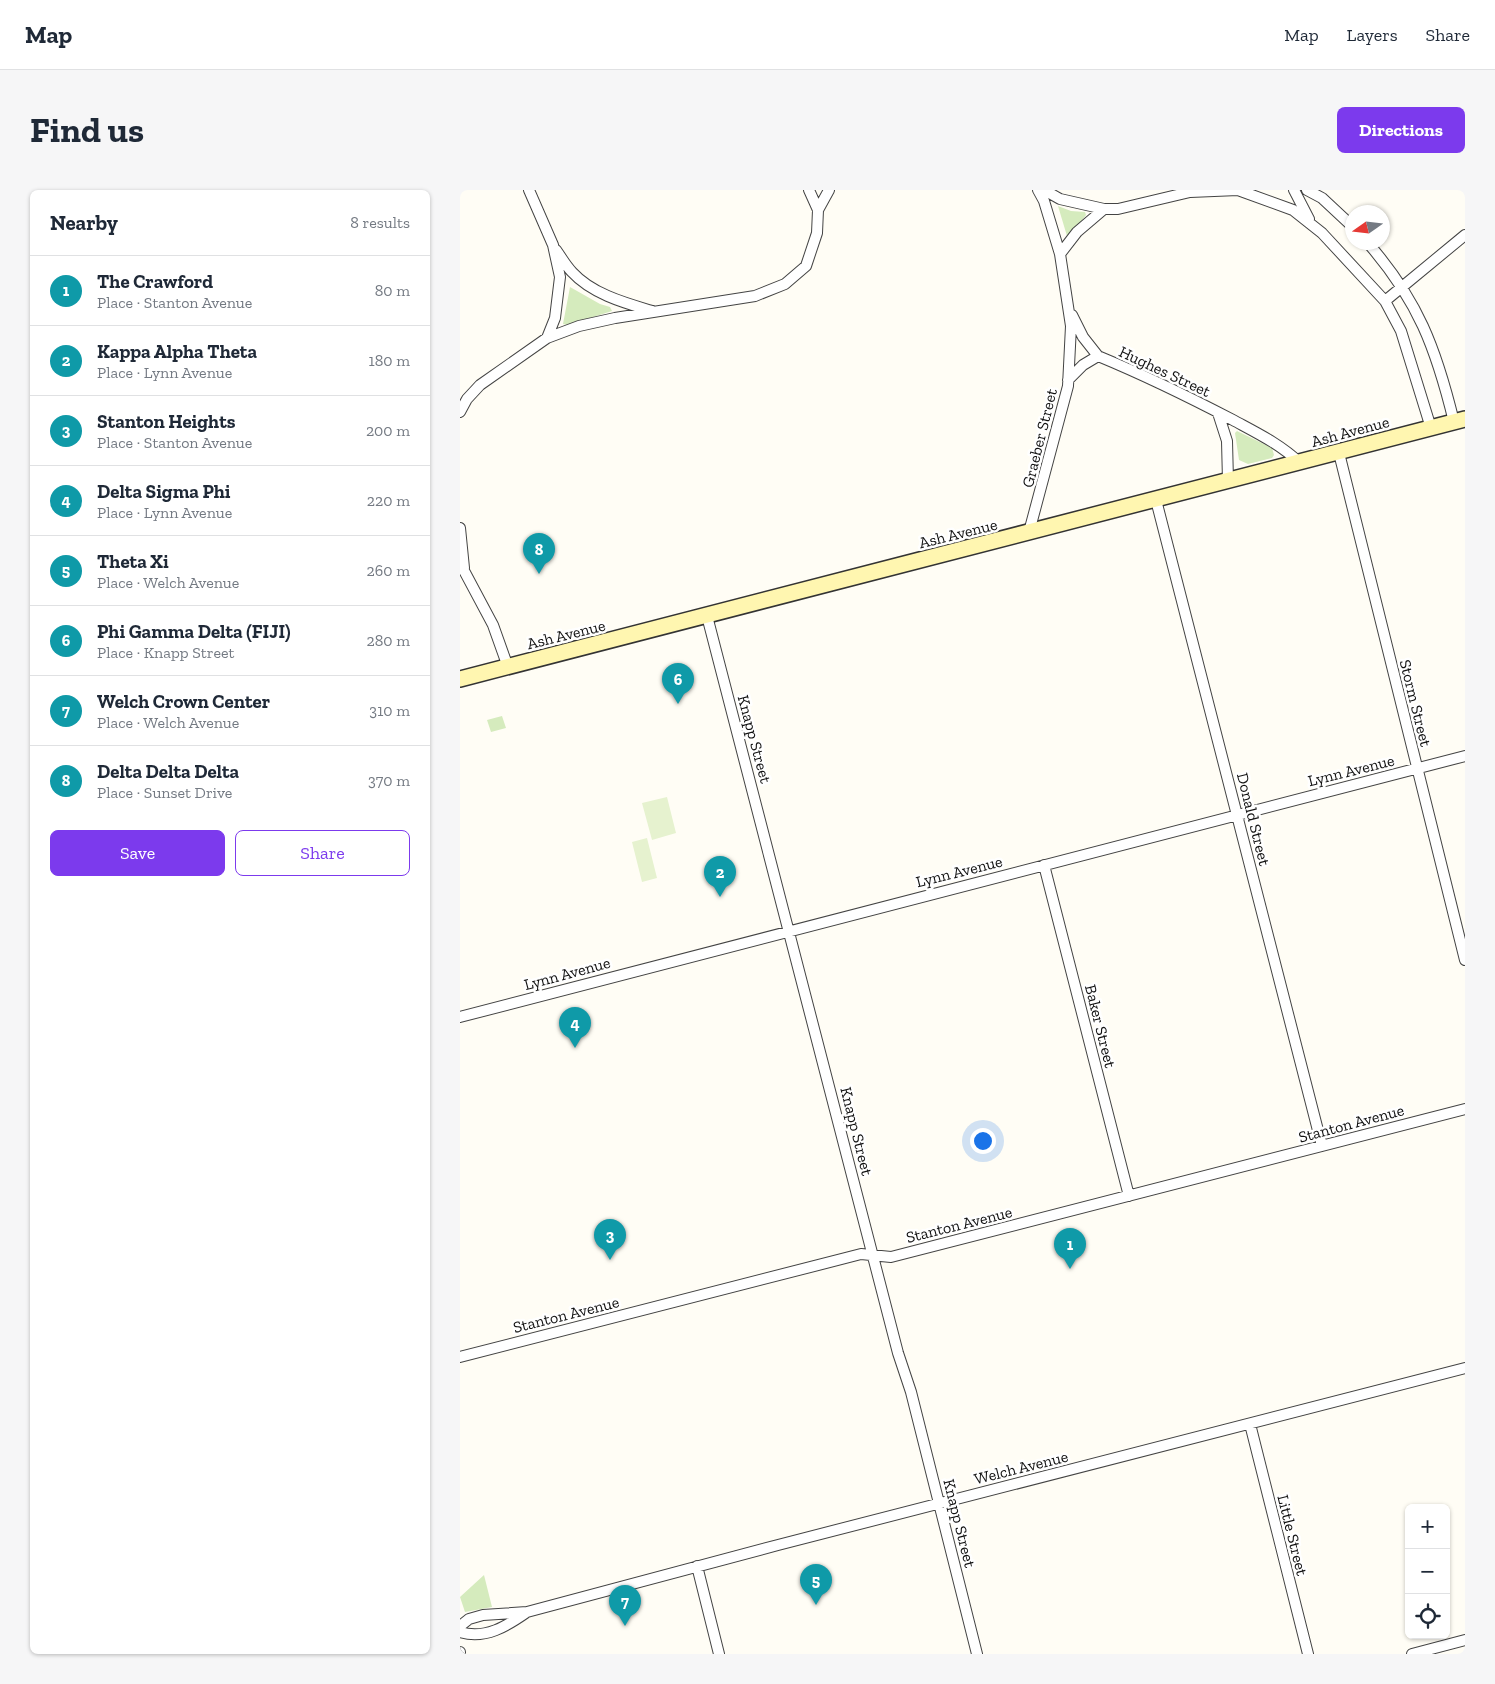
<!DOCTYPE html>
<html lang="en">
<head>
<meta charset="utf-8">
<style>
	:root { --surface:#fff; --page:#f6f6f7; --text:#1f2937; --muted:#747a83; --line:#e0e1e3; --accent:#7c3aed }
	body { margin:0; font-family:"Zilla Slab",serif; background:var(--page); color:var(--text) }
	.controls { position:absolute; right:15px; bottom:15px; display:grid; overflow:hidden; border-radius:8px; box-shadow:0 1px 4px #0004 }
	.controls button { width:45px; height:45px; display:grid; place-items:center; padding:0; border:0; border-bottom:1px solid var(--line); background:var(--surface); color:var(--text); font:25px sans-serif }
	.compass { position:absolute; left:885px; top:15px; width:45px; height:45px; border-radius:50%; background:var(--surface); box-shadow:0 1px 4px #0004; rotate:256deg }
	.you { position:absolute; left:522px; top:950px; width:18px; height:18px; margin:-12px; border:4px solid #fff; border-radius:50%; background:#1a73e8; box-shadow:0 0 0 8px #1a73e833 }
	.badge { display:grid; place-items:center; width:32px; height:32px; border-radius:50%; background:var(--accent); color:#fff; font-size:16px; font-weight:700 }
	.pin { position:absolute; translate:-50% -41px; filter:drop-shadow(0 1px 2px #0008) }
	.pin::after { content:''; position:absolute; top:26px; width:18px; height:15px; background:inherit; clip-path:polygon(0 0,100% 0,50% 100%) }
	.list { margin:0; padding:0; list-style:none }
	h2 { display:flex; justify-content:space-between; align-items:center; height:65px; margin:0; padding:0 20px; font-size:21px }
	h2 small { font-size:16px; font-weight:400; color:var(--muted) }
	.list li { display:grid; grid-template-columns:32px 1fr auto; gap:15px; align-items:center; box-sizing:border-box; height:70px; padding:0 20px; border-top:1px solid var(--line) }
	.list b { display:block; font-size:19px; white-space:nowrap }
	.list p { margin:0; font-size:16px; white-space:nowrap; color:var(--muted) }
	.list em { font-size:16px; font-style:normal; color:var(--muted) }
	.actions { display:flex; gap:10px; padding:15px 20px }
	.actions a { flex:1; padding:11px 0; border:1px solid var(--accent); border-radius:8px; text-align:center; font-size:18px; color:var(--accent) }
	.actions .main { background:var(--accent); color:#fff }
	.icon { flex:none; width:28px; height:28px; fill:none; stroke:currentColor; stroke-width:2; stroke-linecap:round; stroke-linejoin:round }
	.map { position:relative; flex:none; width:1005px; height:1464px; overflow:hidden; border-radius:8px }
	header { display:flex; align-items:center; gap:30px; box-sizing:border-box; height:70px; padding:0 25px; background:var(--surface); border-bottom:1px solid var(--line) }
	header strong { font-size:24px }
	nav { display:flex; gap:28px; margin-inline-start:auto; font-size:18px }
	.intro { display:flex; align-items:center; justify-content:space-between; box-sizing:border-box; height:120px; padding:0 30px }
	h1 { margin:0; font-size:35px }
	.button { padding:12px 22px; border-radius:8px; background:var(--accent); color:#fff; font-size:18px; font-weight:700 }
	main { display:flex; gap:30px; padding:0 30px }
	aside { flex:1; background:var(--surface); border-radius:8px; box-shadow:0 1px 4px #0004 }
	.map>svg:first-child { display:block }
	.green { fill:#d5ebbd }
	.pitch { fill:#e6f2cf }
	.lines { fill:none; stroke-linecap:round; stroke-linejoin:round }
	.street-casing { stroke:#444; stroke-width:12 }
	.secondary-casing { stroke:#333; stroke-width:18 }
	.street { stroke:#fff; stroke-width:10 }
	.secondary { stroke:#fff6b0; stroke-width:15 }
	.labels { text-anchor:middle; stroke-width:5; stroke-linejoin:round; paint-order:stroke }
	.street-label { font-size:16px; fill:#111; stroke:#fff }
</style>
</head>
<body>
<header>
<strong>Map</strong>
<nav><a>Map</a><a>Layers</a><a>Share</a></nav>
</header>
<div class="intro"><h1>Find us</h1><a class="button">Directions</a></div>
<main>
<aside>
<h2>Nearby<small>8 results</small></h2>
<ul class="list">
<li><span class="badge" style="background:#0f9aa8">1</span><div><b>The Crawford</b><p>Place · Stanton Avenue</p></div><em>80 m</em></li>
<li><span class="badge" style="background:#0f9aa8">2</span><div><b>Kappa Alpha Theta</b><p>Place · Lynn Avenue</p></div><em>180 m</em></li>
<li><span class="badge" style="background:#0f9aa8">3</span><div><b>Stanton Heights</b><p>Place · Stanton Avenue</p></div><em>200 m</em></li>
<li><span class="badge" style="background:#0f9aa8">4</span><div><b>Delta Sigma Phi</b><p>Place · Lynn Avenue</p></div><em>220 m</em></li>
<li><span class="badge" style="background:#0f9aa8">5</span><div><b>Theta Xi</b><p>Place · Welch Avenue</p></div><em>260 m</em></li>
<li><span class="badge" style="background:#0f9aa8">6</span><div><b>Phi Gamma Delta (FIJI)</b><p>Place · Knapp Street</p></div><em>280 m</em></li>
<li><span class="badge" style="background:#0f9aa8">7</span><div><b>Welch Crown Center</b><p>Place · Welch Avenue</p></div><em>310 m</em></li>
<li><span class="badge" style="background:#0f9aa8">8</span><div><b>Delta Delta Delta</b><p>Place · Sunset Drive</p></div><em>370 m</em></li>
</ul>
<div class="actions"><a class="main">Save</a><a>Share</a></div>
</aside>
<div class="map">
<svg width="1005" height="1464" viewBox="0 0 1005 1464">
	<rect width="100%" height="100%" fill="#fffdf5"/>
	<!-- green -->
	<path class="green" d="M598,16l13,5 14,1 1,3 -17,22 -2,-1z
		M110,97l30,17 10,3 2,4 -44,14 -5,-1z
		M777,241l35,17 2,7 -2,3 -24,6 -9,-4 -4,-27z
		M42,526l4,12 -15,4 -4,-12z
		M24,1385l8,32 -27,5 -5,-15z"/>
	<!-- pitch -->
	<path class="pitch" d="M207,607l9,36 -24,7 -10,-37z
		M187,648l10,40 -15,4 -10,-40z"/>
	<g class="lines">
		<!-- street casing -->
		<g class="street-casing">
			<path id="street" d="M349,0l9,20
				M578,0l6,11 16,53
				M584,0l16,9 44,10h14l72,-17 48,-2 55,20 29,23 63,68 16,30 30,97
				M834,0l15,29
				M847,0l15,8 30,28
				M907,52c51,58 69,106 87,180
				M96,60c5,7 10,16 16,22 20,22 53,31 80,39
				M925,111l80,-66
				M612,125l11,22 15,19
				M87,148l32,-12 36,-8 140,-22 30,-12 21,-18 11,-33 1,-23 11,-20
				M638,166c46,19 91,41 135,64 24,13 47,24 67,43
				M608,190l15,-15 15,-9
				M0,222l7,-13 13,-14 67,-47 8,-20 5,-41 -7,-32 -24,-55
				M758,223l9,28 1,40
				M879,263l126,507
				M696,310l166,646
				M0,338l4,40
				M569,342l39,-146 3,-60 -11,-72 17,-22 27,-23
				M0,373l33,62 15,42
				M247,426l191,737 13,39 66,262
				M584,675l85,331
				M0,827l1005,-261
				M0,1167l401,-103 30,3 574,-148
				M790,1234l58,230
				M237,1376l22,88
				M0,1436l9,-7 14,-4 44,-3 251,-67 687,-177
				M0,1442c25,8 47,-6 67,-20
				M0,1462v2
				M952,1464l53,-14"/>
		</g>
		<!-- secondary casing -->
		<g class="secondary-casing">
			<path id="secondary" d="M0,489l1005,-260"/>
		</g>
		<!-- street -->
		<use href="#street" class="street"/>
		<!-- secondary -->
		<use href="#secondary" class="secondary"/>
	</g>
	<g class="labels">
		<!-- street labels -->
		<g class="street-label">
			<text transform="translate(705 181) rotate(25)" y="6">Hughes Street</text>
			<text transform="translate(890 241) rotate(-15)" y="6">Ash Avenue</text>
			<text transform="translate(579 248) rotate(-76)" y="6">Graeber Street</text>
			<text transform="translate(498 343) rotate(-14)" y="6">Ash Avenue</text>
			<text transform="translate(106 444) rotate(-14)" y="6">Ash Avenue</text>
			<text transform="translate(956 513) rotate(76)" y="6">Storm Street</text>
			<text transform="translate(295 549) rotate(75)" y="6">Knapp Street</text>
			<text transform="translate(891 580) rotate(-14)" y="6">Lynn Avenue</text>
			<text transform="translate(794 629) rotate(76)" y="6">Donald Street</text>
			<text transform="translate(499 681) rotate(-14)" y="6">Lynn Avenue</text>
			<text transform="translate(107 783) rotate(-15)" y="6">Lynn Avenue</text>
			<text transform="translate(641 836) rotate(76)" y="6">Baker Street</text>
			<text transform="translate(891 933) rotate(-15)" y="6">Stanton Avenue</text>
			<text transform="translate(397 941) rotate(76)" y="6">Knapp Street</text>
			<text transform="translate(499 1034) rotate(-14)" y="6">Stanton Avenue</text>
			<text transform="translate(106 1124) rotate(-14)" y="6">Stanton Avenue</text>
			<text transform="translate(561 1277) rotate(-14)" y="6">Welch Avenue</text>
			<text transform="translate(500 1333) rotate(76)" y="6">Knapp Street</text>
			<text transform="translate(833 1345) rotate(76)" y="6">Little Street</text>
		</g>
	</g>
</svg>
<div class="controls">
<button>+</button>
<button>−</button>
<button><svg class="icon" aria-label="locate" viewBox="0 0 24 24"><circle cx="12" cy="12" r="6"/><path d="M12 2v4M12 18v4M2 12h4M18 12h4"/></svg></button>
</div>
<svg class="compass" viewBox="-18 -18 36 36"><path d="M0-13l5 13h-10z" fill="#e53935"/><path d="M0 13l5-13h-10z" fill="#747a83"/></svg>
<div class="you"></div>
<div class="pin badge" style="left:610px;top:1079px;background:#0f9aa8">1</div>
<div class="pin badge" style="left:260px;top:707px;background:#0f9aa8">2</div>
<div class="pin badge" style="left:150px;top:1070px;background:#0f9aa8">3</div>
<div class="pin badge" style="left:115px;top:858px;background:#0f9aa8">4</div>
<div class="pin badge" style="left:356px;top:1415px;background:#0f9aa8">5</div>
<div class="pin badge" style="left:218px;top:514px;background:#0f9aa8">6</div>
<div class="pin badge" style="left:165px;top:1436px;background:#0f9aa8">7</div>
<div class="pin badge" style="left:79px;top:384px;background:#0f9aa8">8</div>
</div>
</main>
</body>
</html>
